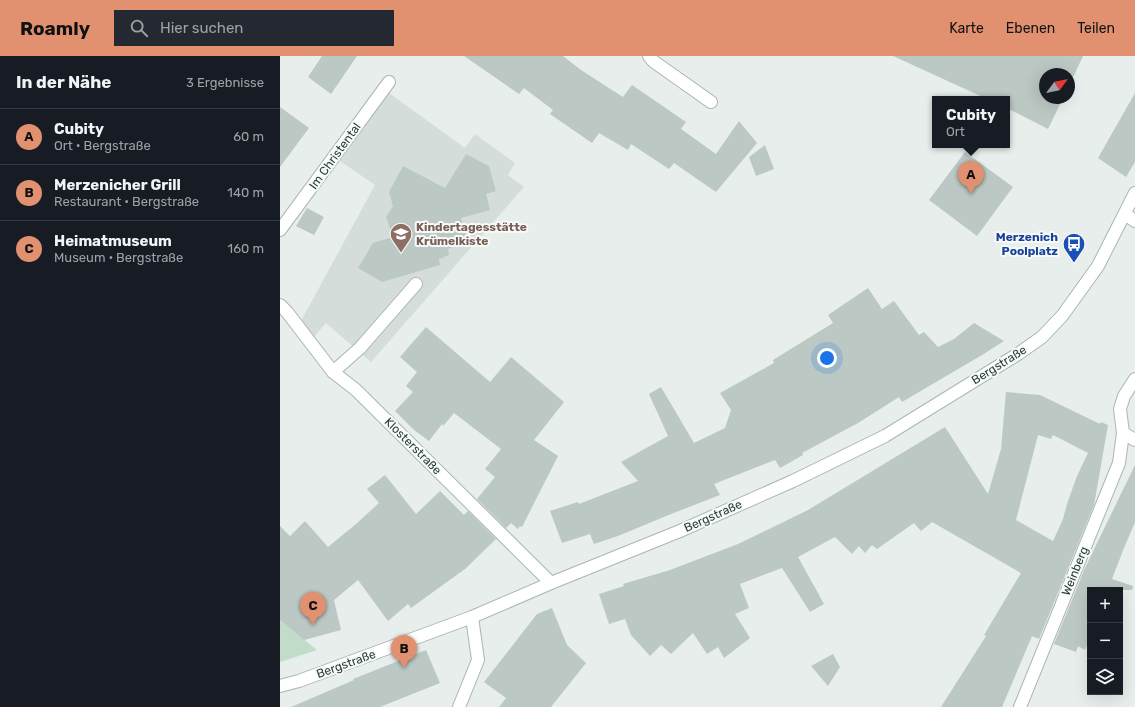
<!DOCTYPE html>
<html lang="de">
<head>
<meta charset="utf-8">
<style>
	:root { --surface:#171b24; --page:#242831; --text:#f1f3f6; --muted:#9ea1a6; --line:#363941; --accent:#e29170 }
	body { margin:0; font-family:Rubik,sans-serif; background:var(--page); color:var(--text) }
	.controls { position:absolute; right:12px; bottom:12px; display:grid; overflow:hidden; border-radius:0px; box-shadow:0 4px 16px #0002 }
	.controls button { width:36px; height:36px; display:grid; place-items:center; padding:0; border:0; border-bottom:1px solid var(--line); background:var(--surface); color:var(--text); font:20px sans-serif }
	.compass { position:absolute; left:759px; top:12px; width:36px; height:36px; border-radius:50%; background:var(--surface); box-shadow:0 4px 16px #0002; rotate:58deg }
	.you { position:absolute; left:547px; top:302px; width:14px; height:14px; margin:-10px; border:3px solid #fff; border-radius:50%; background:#1a73e8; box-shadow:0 0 0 6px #1a73e833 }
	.badge { display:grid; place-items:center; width:26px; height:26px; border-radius:50%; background:var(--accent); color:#111; font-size:13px; font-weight:700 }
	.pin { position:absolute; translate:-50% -33px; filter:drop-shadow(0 1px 2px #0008) }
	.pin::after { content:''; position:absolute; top:21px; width:14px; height:12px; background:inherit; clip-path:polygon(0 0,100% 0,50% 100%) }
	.popup { position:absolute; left:652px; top:40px; width:78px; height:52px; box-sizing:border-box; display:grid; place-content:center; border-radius:0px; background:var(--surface); filter:drop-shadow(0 1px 3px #0005); font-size:13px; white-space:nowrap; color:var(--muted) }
	.popup b { font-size:15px; color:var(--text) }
	.popup::after { content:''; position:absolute; left:50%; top:100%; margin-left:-8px; border:8px solid transparent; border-top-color:var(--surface) }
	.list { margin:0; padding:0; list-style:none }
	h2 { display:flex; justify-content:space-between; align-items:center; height:52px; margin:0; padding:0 16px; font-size:17px }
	h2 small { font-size:13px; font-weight:400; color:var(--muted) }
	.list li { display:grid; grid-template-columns:26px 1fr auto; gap:12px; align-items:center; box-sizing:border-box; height:56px; padding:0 16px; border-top:1px solid var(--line) }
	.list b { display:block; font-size:15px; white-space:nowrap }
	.list p { margin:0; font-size:13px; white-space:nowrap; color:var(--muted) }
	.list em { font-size:13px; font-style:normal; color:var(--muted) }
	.icon { flex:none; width:22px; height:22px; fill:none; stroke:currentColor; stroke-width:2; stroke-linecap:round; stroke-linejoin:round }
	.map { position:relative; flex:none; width:855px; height:651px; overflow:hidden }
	header { display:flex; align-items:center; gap:24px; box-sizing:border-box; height:56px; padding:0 20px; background:var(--accent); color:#111 }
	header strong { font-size:19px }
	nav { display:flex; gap:22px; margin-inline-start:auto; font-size:14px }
	.search { width:280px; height:36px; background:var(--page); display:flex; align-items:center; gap:10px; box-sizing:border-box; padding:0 14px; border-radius:0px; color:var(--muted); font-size:15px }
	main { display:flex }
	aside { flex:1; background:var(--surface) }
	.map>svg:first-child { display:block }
	.built { fill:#d5ddda }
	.green { fill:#c2dcca }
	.building { fill:#bcc8c4; fill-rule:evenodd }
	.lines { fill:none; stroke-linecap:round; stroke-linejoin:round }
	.service-casing { stroke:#aab6b2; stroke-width:14 }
	.minor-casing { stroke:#aab6b2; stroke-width:14 }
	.tertiary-casing { stroke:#aab6b2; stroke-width:14 }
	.service { stroke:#fff; stroke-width:12 }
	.minor { stroke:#fff; stroke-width:12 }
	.tertiary { stroke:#fff; stroke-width:12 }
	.labels { text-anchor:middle; stroke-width:4; stroke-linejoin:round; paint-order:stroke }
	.street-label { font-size:12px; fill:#273e39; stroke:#f7faf9 }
	.education-label { font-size:12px; font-weight:bold; fill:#785e54; stroke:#f7faf9; text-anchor:start }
	.transit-label { font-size:12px; font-weight:bold; fill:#164399; stroke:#f7faf9; text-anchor:end }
</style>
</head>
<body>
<header>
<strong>Roamly</strong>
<div class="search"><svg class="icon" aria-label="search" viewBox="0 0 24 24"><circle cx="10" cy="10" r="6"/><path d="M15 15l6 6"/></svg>Hier suchen</div>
<nav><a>Karte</a><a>Ebenen</a><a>Teilen</a></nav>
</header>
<main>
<aside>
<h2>In der Nähe<small>3 Ergebnisse</small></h2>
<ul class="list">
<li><span class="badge">A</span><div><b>Cubity</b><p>Ort · Bergstraße</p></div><em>60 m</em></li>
<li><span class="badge">B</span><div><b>Merzenicher Grill</b><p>Restaurant · Bergstraße</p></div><em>140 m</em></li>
<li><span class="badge">C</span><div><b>Heimatmuseum</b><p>Museum · Bergstraße</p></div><em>160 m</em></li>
</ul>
</aside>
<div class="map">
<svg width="855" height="651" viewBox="0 0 855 651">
	<rect width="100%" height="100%" fill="#e7eeeb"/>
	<!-- built -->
	<path class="built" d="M109,37l76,55 10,-14 40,29 -7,12 16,12 -153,175 -45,-39 -13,15 -12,-17 74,-136 -35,-24z"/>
	<!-- green -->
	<path class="green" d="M0,564l37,30 -37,12z"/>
	<!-- building -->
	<path class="building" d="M42,0h35l-26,38 -23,-17z
		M184,0h99l18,14 42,27 9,-12 54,37 -5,7 35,25 23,-33 18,22 -41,49 -42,-29 -5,6 -38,-25 -3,6 -29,-17 -7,10 -42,-29 3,-4 -29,-22 -5,6z
		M613,0h190l-14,30v-12h-24v24h18l-15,31 -41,-21v-9h-20z
		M855,37v69l-9,15 -28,-19z
		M0,51l29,21 -29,39z
		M485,89l9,24 -18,7 -7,-19z
		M685,96l48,35 -36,49 -48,-36z
		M186,98l23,12 7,25 -10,3 4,16 -29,8 5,18 -10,3 2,6 -10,4 1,6 -10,4 1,6 -58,17 -24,-14 15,-25 20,-6 -7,-20 7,-11 -4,-14 14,-26 42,22z
		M27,152l17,9 -10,18 -18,-9z
		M588,232l14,21 12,-8 25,34 5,-3 14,15 16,-8 20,-16 30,18 -22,14 -80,47 -3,-5 -41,26 -56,30 1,2 -23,13 -5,-8 -61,24 6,11 -49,19 -53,22 -24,8 -4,-10 -28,9 -12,-32 28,-9 1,2 59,-23 -17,-19 47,-26 -19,-42 12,-7 33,56 31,-15 6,-18 -11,-17 54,-30 -1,-3 60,-37 -5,-8z
		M146,271l64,55 21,-25 53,45 -30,38 24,16 -36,71 -2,-1 -2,3 -7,-6 -5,5 -29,-29 18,-22 -10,-8 16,-20 -47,-36 -11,13 -1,-2 -13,17 -15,-11 -19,-19 18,-19 -7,-6 11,-14 -17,-15z
		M726,336l34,3 60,29 1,-2 7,3 -14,80 -55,134 -7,-3 -30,71h-61l45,-71 -2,-1 37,-62 -89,-51 -11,9 -7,-8 -37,26 -5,-4 -7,8 -6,-7 -7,8 -17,-17 -37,20 26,47 -14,8 -28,-44 -42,16 9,24 -14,6 15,24 -26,20 -6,-11 -11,7 -14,-21 -22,21 -10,-9 -11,11 -19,-21 -6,-16 -16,5 -10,-30 25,-8 -1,-2 47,-14 68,-26 27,-13 43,-21 137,-83 43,67 13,-45zM758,379l13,4 2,-4 35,18 -11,23 -10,28 -4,15 -10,22 -37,-21z
		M855,409v57l-11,26 -12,31 21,7 -1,4h-42v48l-5,12 -7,-4 -2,6 -22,-8 31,-76z
		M105,419l31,39 24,-23 24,24 4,-4 28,28 -31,30 -54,39 -3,-4 -20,17 -30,-41 -24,20 7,30 -37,10 -24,-20v-94l10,10 15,-15 23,26 28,-23 23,-21 -12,-14z
		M272,552l15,37 19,18 -35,44h-52l7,-9 -22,-16 53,-68z
		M146,594l14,33 -60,24h-89l63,-27 -1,-1z
		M553,598l7,13 -12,19 -17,-20z"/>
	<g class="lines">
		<!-- service casing -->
		<g class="service-casing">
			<path id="service" d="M53,316l27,-24 56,-64"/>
		</g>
		<!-- minor casing -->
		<g class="minor-casing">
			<path id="minor" d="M369,0l4,5 58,41
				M845,158l10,7
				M0,174l109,-148
				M0,249l7,7 46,60 23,18 195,193
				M843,377l12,7
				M179,651l19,-47 -6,-43
				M740,651l99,-244 4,-30 -3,-24 4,-13 11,-17"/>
		</g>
		<!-- tertiary casing -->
		<g class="tertiary-casing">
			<path id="tertiary" d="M0,630l19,-5 173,-64 79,-34 129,-52 113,-50 92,-45 133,-82 24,-17 20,-21 36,-50 37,-73"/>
		</g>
		<!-- service -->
		<use href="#service" class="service"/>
		<!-- minor -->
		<use href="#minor" class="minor"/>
		<!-- tertiary -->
		<use href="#tertiary" class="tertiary"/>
	</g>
	<!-- icons -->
	<defs>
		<g id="school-pin" transform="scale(1.15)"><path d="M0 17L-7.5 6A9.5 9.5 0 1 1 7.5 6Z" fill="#8d6e63" stroke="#f7faf9"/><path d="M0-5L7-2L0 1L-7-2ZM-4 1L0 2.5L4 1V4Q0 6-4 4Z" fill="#fff"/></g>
		<g id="bus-pin" transform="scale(1.15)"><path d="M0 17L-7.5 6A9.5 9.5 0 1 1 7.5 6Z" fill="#1a4fb4" stroke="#f7faf9"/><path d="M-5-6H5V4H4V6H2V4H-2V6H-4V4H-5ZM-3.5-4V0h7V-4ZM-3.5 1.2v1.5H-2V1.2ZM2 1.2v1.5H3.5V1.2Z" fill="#fff"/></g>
	</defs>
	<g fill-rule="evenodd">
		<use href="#school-pin" x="121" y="178"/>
		<use href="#bus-pin" x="794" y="188"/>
	</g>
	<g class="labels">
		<!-- street labels -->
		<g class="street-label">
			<text transform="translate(55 100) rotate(-54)" y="4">Im Christental</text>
			<text transform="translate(719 309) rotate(-32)" y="4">Bergstraße</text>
			<text transform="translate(133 390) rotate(45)" y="4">Klosterstraße</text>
			<text transform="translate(433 460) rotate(-24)" y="4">Bergstraße</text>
			<text transform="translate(795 515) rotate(-68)" y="4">Weinberg</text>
			<text transform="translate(66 608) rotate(-20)" y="4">Bergstraße</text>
		</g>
		<!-- education labels -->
		<g class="education-label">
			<text x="136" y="175">Kindertagesstätte<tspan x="136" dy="14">Krümelkiste</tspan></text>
		</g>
		<!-- transit labels -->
		<g class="transit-label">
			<text x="778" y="185">Merzenich<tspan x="778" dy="14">Poolplatz</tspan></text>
		</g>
	</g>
</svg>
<div class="controls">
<button>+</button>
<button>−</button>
<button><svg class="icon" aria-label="layers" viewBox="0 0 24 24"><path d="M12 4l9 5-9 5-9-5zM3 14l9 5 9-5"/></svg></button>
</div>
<svg class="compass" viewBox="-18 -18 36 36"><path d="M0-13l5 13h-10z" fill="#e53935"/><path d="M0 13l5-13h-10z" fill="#9ea1a6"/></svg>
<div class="you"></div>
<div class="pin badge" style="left:691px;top:138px">A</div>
<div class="popup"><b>Cubity</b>Ort</div>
<div class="pin badge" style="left:124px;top:612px">B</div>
<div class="pin badge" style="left:33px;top:569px">C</div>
</div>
</main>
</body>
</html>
